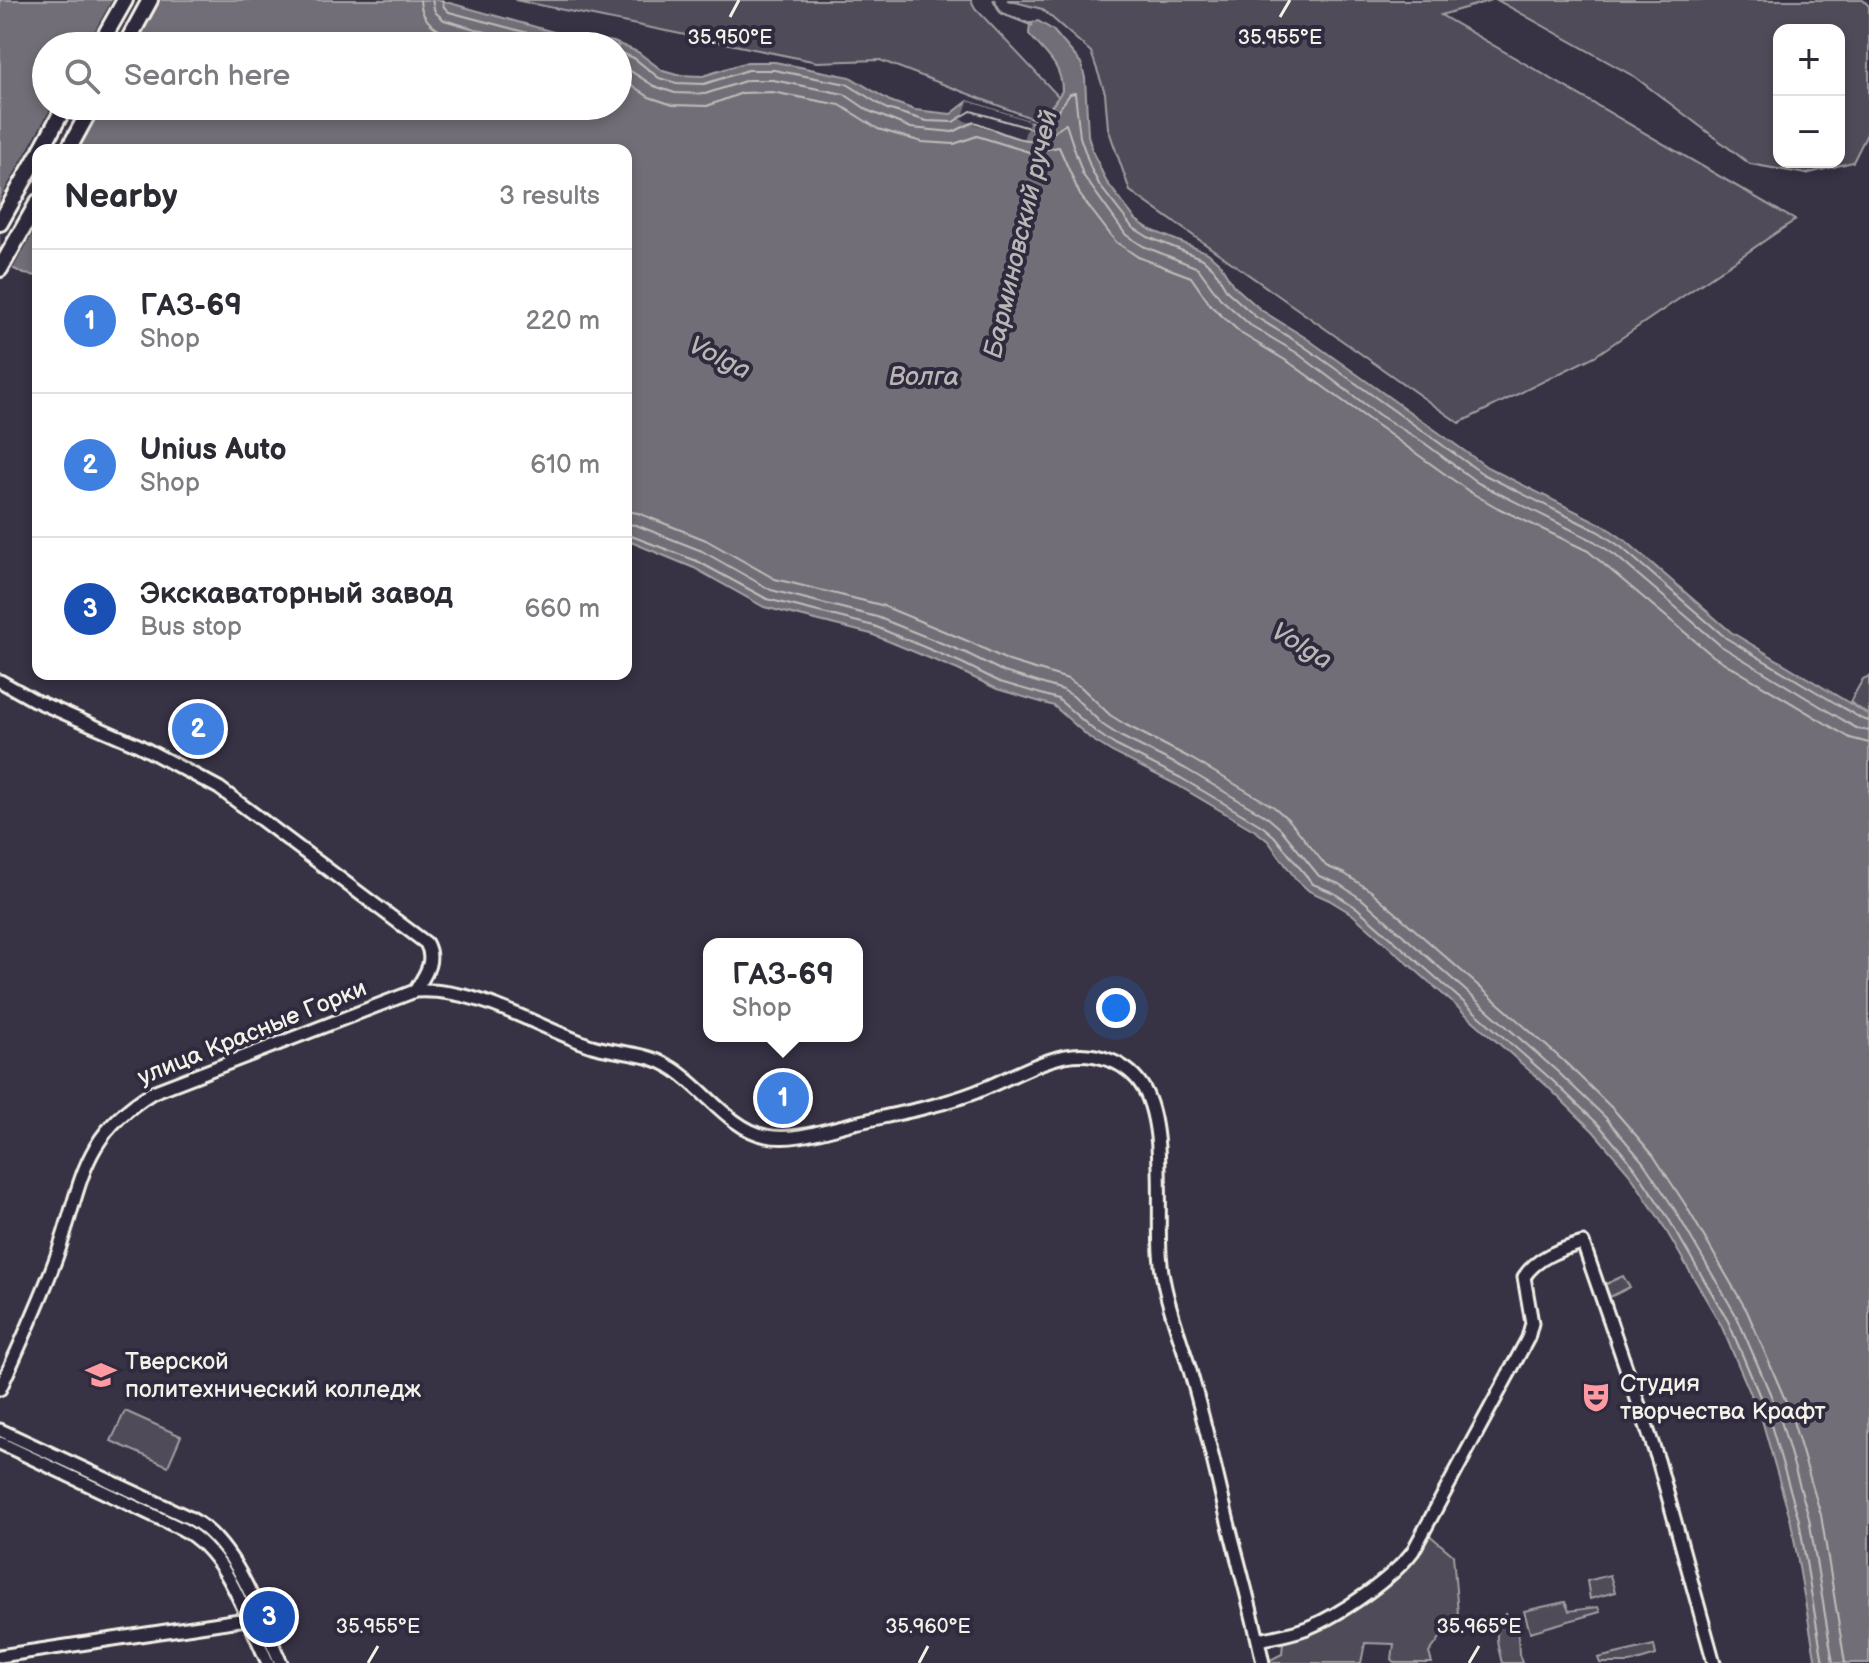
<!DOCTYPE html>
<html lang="en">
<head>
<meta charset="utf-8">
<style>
	:root { --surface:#fff; --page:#f7f7f7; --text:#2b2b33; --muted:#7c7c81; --line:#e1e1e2; --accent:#2563eb }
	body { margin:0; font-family:"Balsamiq Sans",sans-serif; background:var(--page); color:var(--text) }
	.controls { position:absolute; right:24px; top:24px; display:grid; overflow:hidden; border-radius:16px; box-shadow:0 4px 12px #0003 }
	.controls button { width:72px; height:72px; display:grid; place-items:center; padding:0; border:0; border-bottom:2px solid var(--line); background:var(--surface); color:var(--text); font:40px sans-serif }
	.you { position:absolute; left:1116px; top:1008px; width:28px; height:28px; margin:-20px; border:6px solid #fff; border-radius:50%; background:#1a73e8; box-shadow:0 0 0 12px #1a73e833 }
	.badge { display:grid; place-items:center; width:52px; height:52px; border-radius:50%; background:var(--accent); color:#fff; font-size:26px; font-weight:700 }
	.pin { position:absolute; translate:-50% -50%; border:4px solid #fff; box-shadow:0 2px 8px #0006 }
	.popup { position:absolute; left:703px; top:938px; width:160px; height:104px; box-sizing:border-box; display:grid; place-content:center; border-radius:16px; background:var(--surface); filter:drop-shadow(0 2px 6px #0005); font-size:26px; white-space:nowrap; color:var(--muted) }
	.popup b { font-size:30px; color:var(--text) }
	.popup::after { content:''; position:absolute; left:50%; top:100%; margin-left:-16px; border:16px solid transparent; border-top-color:var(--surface) }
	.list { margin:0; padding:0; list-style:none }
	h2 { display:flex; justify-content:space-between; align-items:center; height:104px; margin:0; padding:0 32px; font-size:34px }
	h2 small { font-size:26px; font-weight:400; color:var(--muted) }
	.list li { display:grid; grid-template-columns:52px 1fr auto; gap:24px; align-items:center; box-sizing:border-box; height:144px; padding:0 32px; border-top:2px solid var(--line) }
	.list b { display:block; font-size:30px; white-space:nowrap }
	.list p { margin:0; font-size:26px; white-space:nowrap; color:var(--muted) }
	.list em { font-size:26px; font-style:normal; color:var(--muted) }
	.icon { flex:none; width:44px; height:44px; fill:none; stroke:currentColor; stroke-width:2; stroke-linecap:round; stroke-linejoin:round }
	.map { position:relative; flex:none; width:1869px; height:1663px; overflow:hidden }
	.search { position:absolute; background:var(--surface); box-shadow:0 4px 12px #0003; left:32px; top:32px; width:600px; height:88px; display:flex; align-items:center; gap:20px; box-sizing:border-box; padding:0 28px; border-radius:44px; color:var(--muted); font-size:30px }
	.panel { position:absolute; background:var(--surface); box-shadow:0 4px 12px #0003; left:32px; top:144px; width:600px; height:536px; border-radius:16px }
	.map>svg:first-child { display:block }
	.green { fill:#504b59; stroke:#a29ea0; stroke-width:2; fill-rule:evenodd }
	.water { fill:#726e77; stroke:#a6a2a4; stroke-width:2; fill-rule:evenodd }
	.pier { fill:#373244 }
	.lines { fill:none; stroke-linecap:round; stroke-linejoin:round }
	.shore { stroke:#c0bdbb; stroke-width:2 }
	.stream { stroke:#a6a2a4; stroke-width:3 }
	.minor-casing { stroke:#f4f1e8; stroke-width:17 }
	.major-casing { stroke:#f4f1e8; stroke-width:20 }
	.minor { stroke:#2f2a3d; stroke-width:11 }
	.major { stroke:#2f2a3d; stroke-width:14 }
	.ticks { fill:none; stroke:#f4f1e8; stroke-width:3 }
	.labels { text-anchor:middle; stroke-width:8; stroke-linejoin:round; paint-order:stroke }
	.street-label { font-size:24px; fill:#f4f1e8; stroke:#2f2a3d }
	.poi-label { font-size:24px; fill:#f4f1e8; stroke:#2f2a3d; text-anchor:start }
	.water-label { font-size:26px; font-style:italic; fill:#bab6b5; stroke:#2f2a3d }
	.ticks-label { font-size:20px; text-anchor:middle; fill:#f4f1e8; stroke:#2f2a3d; stroke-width:8; stroke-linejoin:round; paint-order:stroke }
</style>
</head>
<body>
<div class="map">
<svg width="1869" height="1663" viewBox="0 0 1869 1663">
	<rect width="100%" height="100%" fill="#373244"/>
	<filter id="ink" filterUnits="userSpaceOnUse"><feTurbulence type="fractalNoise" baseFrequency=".0125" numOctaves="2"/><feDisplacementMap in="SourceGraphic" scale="16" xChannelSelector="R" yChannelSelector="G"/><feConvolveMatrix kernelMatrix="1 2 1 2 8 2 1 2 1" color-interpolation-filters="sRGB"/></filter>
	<g filter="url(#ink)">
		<!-- green -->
		<path class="green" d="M515,0h456l4,8 84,89 -20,24 -159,-61 -63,2z
			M1007,0h485l-51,15 354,205 -200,136 -136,67 -329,-232 -22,-63 -3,-35 -14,-41 -49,-43z
			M1497,0h366l6,6v124l-16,32 -47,12 -56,-10 -115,-87zM1779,30h60v132h-60z
			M1869,676v39l-19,-13 13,-23z
			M1623,1276l7,11 -20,10 -5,-13z
			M125,1411l56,25 -13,30 -57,-25z
			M1427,1533l26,22 5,59 -29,39 3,10h-37l-3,-4 2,-15 -29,-1 -4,20h-93v-2l14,-7 1,-13c63,-21 98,-63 144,-108z
			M1610,1575l5,17 -25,7 -3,-18z
			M1565,1602l4,9 29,-4 2,5 -70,20 -6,-21z
			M1506,1614l12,21 1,19 3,9h-20c-5,-20 -10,-32 4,-49z
			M1654,1645l2,10 -26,8h-30l-2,-5z"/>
		<!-- water -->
		<path class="water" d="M0,0h439l129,36 46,6 24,10 25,19 14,4 26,1 44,-14h28l75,15 40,24 25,9 36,4 17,-13 66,22 10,-5 18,-27c0,-27 -18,-38 -33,-57l1,-11 8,-2 15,9 28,33 4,15 3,57 4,15 14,31 30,39 15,10 57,23 12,11 13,21 28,25 45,28 181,129 116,58 23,16 105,91 138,83v948h-53l-25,-141 -29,-102 -41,-95 -61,-105 -31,-47 -36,-42 -46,-45 -195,-172 -23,-14 -20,-9 -13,-12 -28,-38 -11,-9 -80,-47 -65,-33 -21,-13 -37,-33 -57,-17 -39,-19 -87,-36 -107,-27 -70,-39 -68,-28v-390h-588v126l-14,-2 -24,-12zM46,46h572v60h-572z"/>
		<!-- pier -->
		<path class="pier" d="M112,0h49l-25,46h-50z
			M968,101l61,20 -6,19 -61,-20z
			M52,106h51l-24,44h-41v75l-27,47 -11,-5v-68z"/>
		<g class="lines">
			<!-- shore -->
			<path class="shore" d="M420,0c2,35 42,38 69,46
				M432,0l3,12 9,8 91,26
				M442,0l2,7 5,5 117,31 22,3
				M618,52l16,6 25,20 17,5 28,1 44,-14h26l73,14 40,25 40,12 26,1 18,-11 65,19 13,-7 21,-29 5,-1 5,44 11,32 9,17 32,41 16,10 55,22 11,10 13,22 29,26 46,28 181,129 116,58 22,15 105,91 136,81 7,2
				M618,63l36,23 21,7 30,1 43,-14h25l71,14 25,17 42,17 42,4 21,-10c20,6 51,25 71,16 9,-4 14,-12 21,-14l17,51 43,60 17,11 55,22 22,30 30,27 47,28 82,62 44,27 55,41 116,58 21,14 106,91 135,82 13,3
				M618,76l31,21 24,8 34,1 35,-13 30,-1 68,13 38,24 44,13 32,2 23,-8 52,16 30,-5 21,48 36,47 22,15 53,20 20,29 31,28 48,29 180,129 28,16 90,43 125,105 137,82 19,5
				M626,511l12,2 68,27 69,39 106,26 89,37 39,19 59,18 13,8 29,28 16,10 66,34 82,48 16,14 36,45 19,8 26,17 196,173 47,46 39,45 32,49 62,107 43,100 31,104 24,148
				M626,524l10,1 66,26 69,39 106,27 89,36 38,19 59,18 10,6 30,29 17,11 66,33 81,48 14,12 38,47 20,8 24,16 196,173 47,45 37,44 32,48 62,107 42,97 30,104 24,145
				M626,534l71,27 70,38 107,27 88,37 38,19 58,17 38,33 19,13 66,33 81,48 12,10 39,48 21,9 23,15 195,172 47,45 36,43 32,48 61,105 41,97 30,102 24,143"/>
			<!-- stream -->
			<path class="stream" d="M994,0l7,13 31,12"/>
			<!-- minor casing -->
			<g class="minor-casing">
				<path id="minor" d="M0,681l34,19 104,45 81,43 207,155c10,18 -1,32 -11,48
					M0,1389c20,-44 40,-87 56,-131 27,-73 22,-120 97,-166l262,-101c63,-4 119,35 177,55 27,8 56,6 80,22 30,18 59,62 94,68 28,6 62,-7 89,-13 40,-9 82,-16 121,-31 30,-12 58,-29 89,-36 29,-6 64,6 79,33 22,40 13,118 16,164 2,41 20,82 31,121 14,49 25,98 37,148 12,47 25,93 35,141
					M0,1430l190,88c48,26 69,98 91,145
					M0,1443l182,86c46,24 64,89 86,134
					M1258,1640c17,-3 33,-6 49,-12 33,-13 85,-49 106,-77l115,-213 4,-15 -8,-46c13,-20 37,-28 59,-34l75,217 56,203
					M0,1656l253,-38"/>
			</g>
			<!-- major casing -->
			<g class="major-casing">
				<path id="major" d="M99,46l26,-46
					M125,46l25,-46
					M41,150l24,-44
					M68,150l24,-44
					M0,223l38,-68
					M0,269l38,-67"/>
			</g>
			<!-- minor -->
			<use href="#minor" class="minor"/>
			<!-- major -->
			<use href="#major" class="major"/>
		</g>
	</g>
	<!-- ticks -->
	<path class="ticks" d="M730,17l9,-17M1280,17l10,-17M368,1663l10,-17M919,1663l9,-17M1469,1663l10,-17"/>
	<!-- icons -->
	<defs>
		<g id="university-bare" transform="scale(2.4)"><path d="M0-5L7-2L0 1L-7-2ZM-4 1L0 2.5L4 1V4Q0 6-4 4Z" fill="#ff9aa2" stroke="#2f2a3d" stroke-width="2.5" paint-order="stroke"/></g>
		<g id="theatre-bare" transform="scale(2.4)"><path d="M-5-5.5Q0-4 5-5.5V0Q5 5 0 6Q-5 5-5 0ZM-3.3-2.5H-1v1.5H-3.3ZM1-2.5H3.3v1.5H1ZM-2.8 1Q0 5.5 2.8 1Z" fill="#ff9aa2" stroke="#2f2a3d" stroke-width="2.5" paint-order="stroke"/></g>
	</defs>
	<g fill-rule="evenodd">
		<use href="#university-bare" x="101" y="1375"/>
		<use href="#theatre-bare" x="1596" y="1397"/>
	</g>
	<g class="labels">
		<!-- street labels -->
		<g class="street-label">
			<text transform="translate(252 1032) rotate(-22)" y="8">улица Красные Горки</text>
		</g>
		<!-- poi labels -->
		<g class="poi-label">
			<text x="125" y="1369">Тверской<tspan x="125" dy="28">политехнический колледж</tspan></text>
			<text x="1620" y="1391">Студия<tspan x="1620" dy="28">творчества Крафт</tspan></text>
		</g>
		<!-- water labels -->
		<g class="water-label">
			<text transform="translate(1020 234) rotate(-77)" y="9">Барминовский ручей</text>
			<text transform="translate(720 357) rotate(26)" y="9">Volga</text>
			<text x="924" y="385">Волга</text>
			<text transform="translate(1302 645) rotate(31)" y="9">Volga</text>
		</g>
	</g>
	<g class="ticks-label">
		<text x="730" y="44">35.950°E</text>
		<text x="1280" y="44">35.955°E</text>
		<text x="378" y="1633">35.955°E</text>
		<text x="928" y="1633">35.960°E</text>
		<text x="1479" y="1633">35.965°E</text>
	</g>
</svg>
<div class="controls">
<button>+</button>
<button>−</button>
</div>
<div class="you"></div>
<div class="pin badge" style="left:783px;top:1098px;background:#3f7fe0">1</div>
<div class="popup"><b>ГАЗ-69</b>Shop</div>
<div class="pin badge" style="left:198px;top:729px;background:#3f7fe0">2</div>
<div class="pin badge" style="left:269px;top:1617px;background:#1a4fb4">3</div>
<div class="search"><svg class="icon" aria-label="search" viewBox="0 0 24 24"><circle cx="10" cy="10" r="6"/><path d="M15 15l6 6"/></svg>Search here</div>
<section class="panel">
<h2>Nearby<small>3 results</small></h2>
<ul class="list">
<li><span class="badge" style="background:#3f7fe0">1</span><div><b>ГАЗ-69</b><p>Shop</p></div><em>220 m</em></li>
<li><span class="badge" style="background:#3f7fe0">2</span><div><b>Unius Auto</b><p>Shop</p></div><em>610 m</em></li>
<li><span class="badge" style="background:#1a4fb4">3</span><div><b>Экскаваторный завод</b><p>Bus stop</p></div><em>660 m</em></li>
</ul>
</section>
</div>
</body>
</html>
